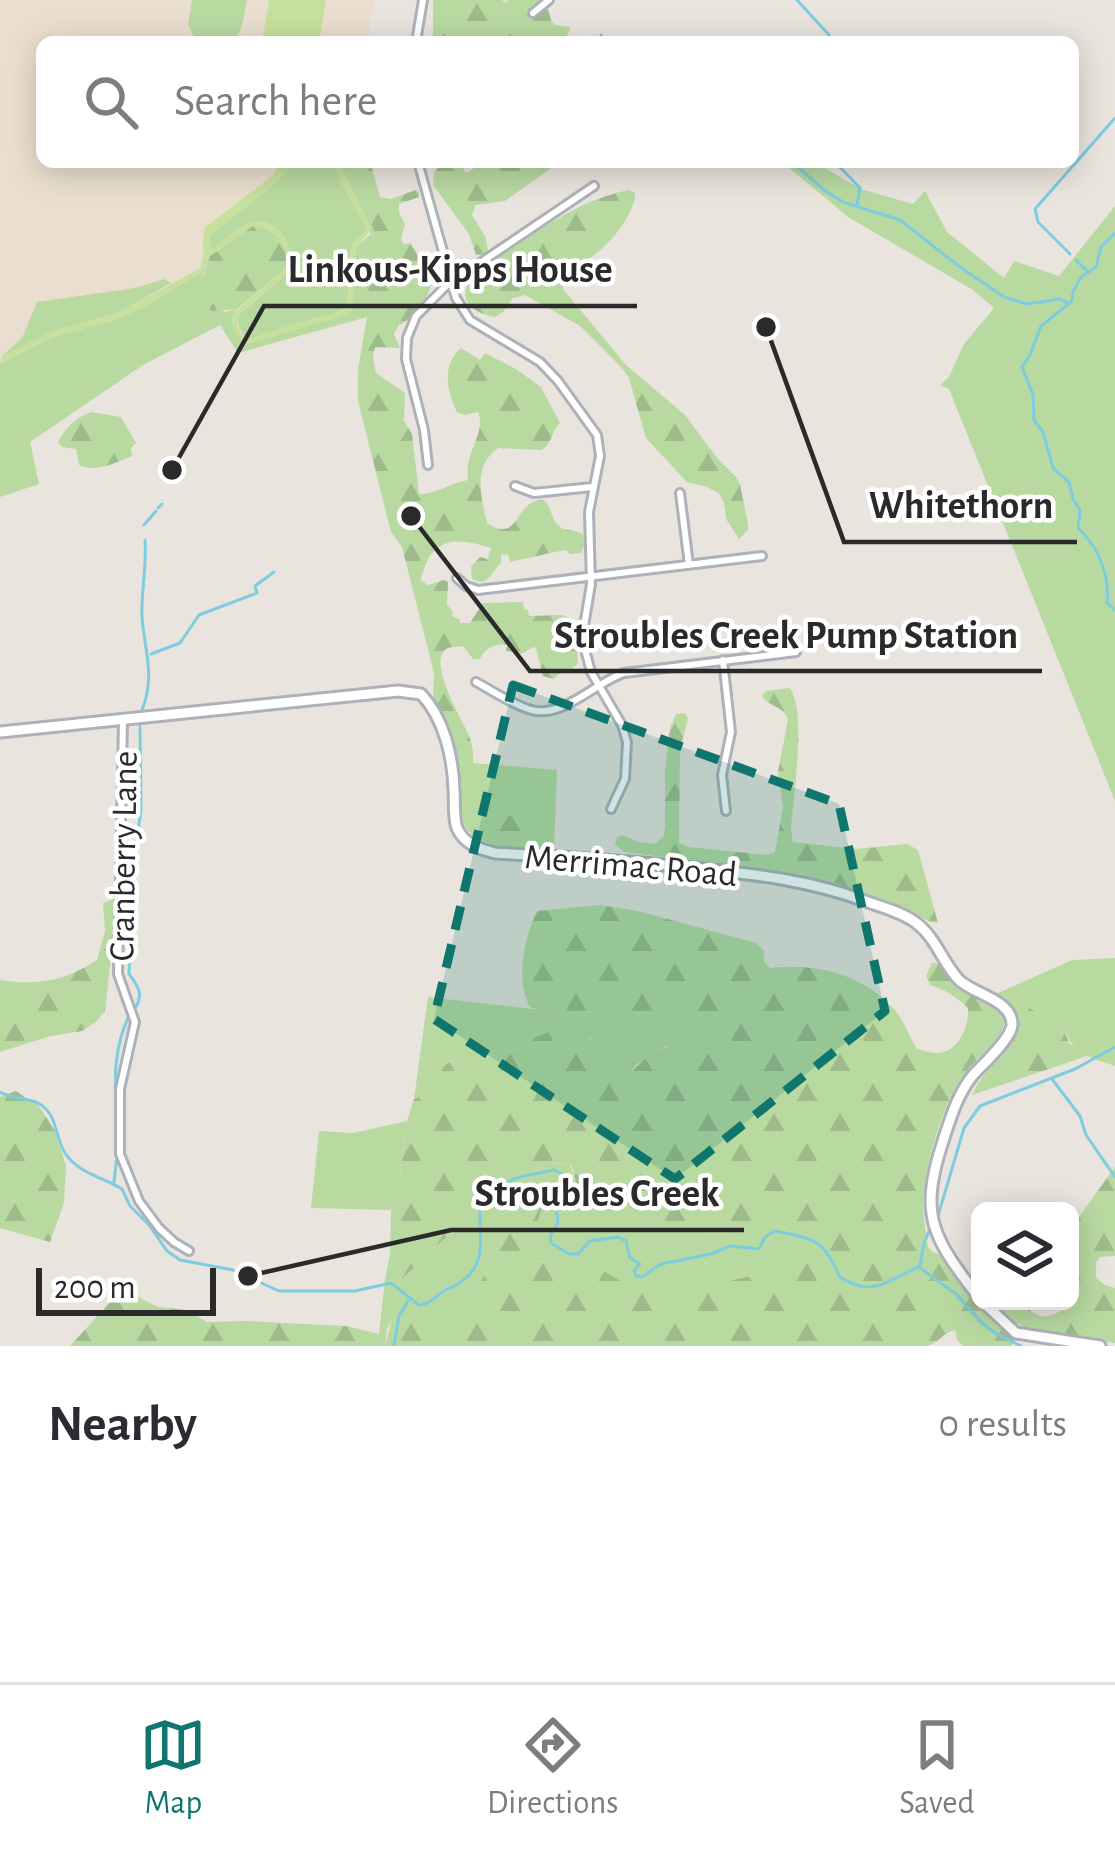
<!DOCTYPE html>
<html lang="en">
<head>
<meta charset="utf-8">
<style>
	:root { --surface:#fff; --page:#f2f2f3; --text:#2b2b33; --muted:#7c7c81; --line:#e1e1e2; --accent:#0f766e }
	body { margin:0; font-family:"Alegreya Sans",sans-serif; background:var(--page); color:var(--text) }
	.controls { position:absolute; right:36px; bottom:36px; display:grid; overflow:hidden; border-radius:18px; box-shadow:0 6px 30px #0003 }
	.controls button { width:108px; height:108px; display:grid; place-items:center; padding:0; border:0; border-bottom:3px solid var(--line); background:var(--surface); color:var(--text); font:60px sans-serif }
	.scale { position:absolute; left:36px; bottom:30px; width:180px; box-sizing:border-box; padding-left:12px; border:6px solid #2a2a2a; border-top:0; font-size:33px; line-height:42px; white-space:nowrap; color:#2a2a2a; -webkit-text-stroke:9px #fff; paint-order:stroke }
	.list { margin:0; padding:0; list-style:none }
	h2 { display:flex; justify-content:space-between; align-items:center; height:156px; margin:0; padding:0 48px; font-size:51px }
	h2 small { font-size:39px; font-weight:400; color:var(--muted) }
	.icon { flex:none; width:66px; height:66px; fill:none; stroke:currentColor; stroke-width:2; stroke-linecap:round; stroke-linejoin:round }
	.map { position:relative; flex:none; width:1115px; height:1346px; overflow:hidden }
	.search { position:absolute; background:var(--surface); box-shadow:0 6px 30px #0003; left:36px; right:36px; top:36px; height:132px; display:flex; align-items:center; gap:30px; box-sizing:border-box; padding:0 42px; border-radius:18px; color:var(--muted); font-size:45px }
	.sheet { height:336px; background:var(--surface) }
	nav { display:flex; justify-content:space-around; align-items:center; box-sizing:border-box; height:168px; border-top:3px solid var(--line); background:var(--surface); font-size:33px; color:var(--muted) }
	nav a { display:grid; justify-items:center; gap:6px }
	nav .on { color:var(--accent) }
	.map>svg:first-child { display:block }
	.education { fill:#eadfcf }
	.grass { fill:#b8daa1 }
	.forest { fill:url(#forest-firs) }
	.pitch { fill:#c8e09e }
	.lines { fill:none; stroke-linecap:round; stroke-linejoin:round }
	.stream { stroke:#7dcce0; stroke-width:3 }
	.street-casing { stroke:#aeb1b9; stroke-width:12 }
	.secondary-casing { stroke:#aeb1b9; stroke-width:15 }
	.street { stroke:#fff; stroke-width:6 }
	.secondary { stroke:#fff; stroke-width:9 }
	.marked { fill:#0f766e; fill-opacity:0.2; stroke:#0f766e; stroke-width:9; stroke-dasharray:24 15; stroke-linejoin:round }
	.labels { text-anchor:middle; stroke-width:9; stroke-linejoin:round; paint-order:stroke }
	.street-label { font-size:36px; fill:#2a2a2a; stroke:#fff }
	.leader { fill:none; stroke:#2a2a2a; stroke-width:4.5 }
	.callout-dot { fill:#2a2a2a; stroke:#fff; stroke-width:4.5 }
	.callout-label { font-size:39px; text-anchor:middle; font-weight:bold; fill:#2a2a2a; stroke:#fff; stroke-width:9; stroke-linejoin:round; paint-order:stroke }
</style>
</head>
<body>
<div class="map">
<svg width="1115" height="1346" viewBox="0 0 1115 1346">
	<defs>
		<pattern id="forest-firs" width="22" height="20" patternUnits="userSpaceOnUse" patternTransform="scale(3)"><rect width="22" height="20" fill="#b8daa1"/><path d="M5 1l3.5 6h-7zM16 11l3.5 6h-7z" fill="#9ebb8b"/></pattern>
	</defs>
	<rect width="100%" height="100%" fill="#eae4de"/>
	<!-- education -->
	<path class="education" d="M0,0h374l-7,42h-325v120h321l6,155 -131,36 -18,-28 -77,40 -113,77 9,42 -39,13z"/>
	<!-- grass -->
	<path class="grass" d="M192,0h55c-3,15 -4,30 -14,42h-36l-9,-17z
		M293,162h41l5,17 27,47v5l-12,11 -7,65 -11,6 -22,5 -65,21 -4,-1 -6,-10 -1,-12 50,-43 -10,-44 -14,-7 -54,29v-16l69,-55z
		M339,162h13l22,69 -10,48 3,38 -129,36 -18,-28 -77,40 -113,77 9,42 -39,13v-133l53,-27 58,-16 31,-13 60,-36 8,-16c-5,18 -13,23 -14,42l29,14 12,-3c-9,12 -2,22 5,33l94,-24 16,-9 4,-62 15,-13z
		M782,162h32l47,27 52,15 12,-13 22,41 57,46 10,-17 45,15 56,-70v595l-166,-412 -9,-4 9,-8 15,-33 30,-36 -21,-18 -125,-73z
		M164,279l7,4 -49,28 -71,21 -50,25 21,-19 15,-36 98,-14z
		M462,762l95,8 -3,79c-32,-2 -87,5 -94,-37 -2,-16 1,-34 2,-50z
		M1115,958v108c-31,-11 -42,-11 -54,-44l-65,-28 76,-34z
		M428,997l111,13 147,5 5,7c-2,15 -7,25 -18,35l-4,-11h-4l-29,19 -12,15c-15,-12 -30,-9 -42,-19v-11l10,-12 -23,-10 -36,10 -19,11 -5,10 -6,2 -8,-6 -21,6 -15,-4 -14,8 -16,26 -15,8z
		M407,1121l-8,64 -8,25 -80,-2 8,-77 34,2z
		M551,1162l19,3 8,25 65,28 13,10 67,6 15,4 40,-13 10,4 5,16v10c-21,27 -132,38 -164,29 -36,-11 -51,-29 -91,-22 -11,-25 -4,-37 6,-61l-42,2c-11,38 -13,106 -61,114 -15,2 -33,0 -49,2l-5,10 -2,17h-14l8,-12 6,-55 11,4 6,-4 63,-60 23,-33 21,-16z"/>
	<!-- forest -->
	<path class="forest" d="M433,0h69l4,3 2,-3h38l5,20 4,5 16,2 -5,10 2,5h-14l-1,-5 -12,2 -1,3 -99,-2 -8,2z
		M355,162h15l10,35 10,2 26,-9 3,2v5l-20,7v9l6,11 -4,14 2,6 7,-1 9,14 6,18 8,-2c-1,17 -10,35 -24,46 -16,12 -5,-3 -15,15l6,14 -25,-1 -2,10 3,16 29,20 -1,28 8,13 7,60c17,1 32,-12 49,-14 -4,-30 19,-46 10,-68l-13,3 -8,-3c-10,-22 -16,-46 4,-64l19,12 5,-7 31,16 25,18 19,36c-9,8 -7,19 -18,27l-44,-2c-26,19 -17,48 -11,75 34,22 26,-23 56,-23 10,7 7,20 17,27 6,4 15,3 23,7l2,10 -4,9 -11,1 -4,-4c-18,3 -37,8 -56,12l-2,-8 -7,1v8c-8,6 -9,17 -20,19l-9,-3 -1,-12 9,-10 8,2 3,-11c-20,-6 -43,-13 -59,5 -6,7 -9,21 -12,27l8,5 16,-5 4,2 -1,23 6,6 -1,5 8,4v3h10l13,-20 40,-1 1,7 4,1 1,6 33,-1 11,4 3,5 2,39 -11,11 -4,-3 -10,8 -10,-3 -7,-28 -3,-1 -12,7 -15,-3 1,-6c-11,-2 -23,4 -27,14h-7l-10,-13c-5,1 -14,0 -18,4 -17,16 19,72 25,88 5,15 3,32 2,48l-4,6 -6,-1 -19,-77 -10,-16 1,-25 -32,-126 -11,-15 -33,-131v-32l9,-52 -3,-38 10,-48 -20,-62z
		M442,162h17l7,11 15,-9v-2h79l-55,39 -29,4 -4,10 13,21 3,14 -2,4 -10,1 -7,-21 -36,-49 1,-12z
		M629,190l6,3v6c-12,37 -39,57 -71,76l-1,14 63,76 59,50 33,44 18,18 4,7 8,40v6l-9,9 -13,-20 -2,-16 -5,-10 -12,-6 -20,-5 -41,-44 -17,-60 -7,-10 -42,-42 -55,-31 -12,3 -10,14 -8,5c-24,-4 -39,-18 -23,-41 49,-32 99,-75 157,-86z
		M253,226c20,2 31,15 36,34l-4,9 -48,40 -24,2 -12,-5 -5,-8 1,-15 7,-9 6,-18z
		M91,412l30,5 15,26 -5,5 1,8c-17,7 -36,17 -53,9l-3,-16 -14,-2 -4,-5c8,-15 17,-24 33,-30z
		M790,688c17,24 3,110 1,142l2,12 63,7 51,-5 11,6 20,73 -10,-2 -24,-14 -73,-25 -49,-10 -158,-20 -9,-7 2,-8 5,-2 17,7 16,2 8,-7 2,-9v-59l5,-41 6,-14 9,-1 3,6 -8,30 -1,94 10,4 77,8 9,-3 8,-45 -5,-35 10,-53c-6,-14 -19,-12 -26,-23l4,-5z
		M510,816l39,18 4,8c-21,10 -57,4 -78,-5v-5l19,-13z
		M114,899v31l-9,81 -9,11 -14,9 -31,5 -51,16v-72c37,6 65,1 97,-20l8,-29 -2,-28z
		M600,905l38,6 118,32 8,8v11l6,6c44,-5 91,5 123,40 10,10 16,28 24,41 7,1 13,4 20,4 22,-1 32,-26 31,-45 -12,-11 -22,-18 -38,-23l-4,-9 6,-13h7l22,23 40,26 5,6c-5,24 -31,40 -44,59 -19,27 -38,90 -39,124 0,15 3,31 5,46l5,5 8,3 42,54 31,29 -2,8h-48l-7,-6 -2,-10c-12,3 -17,13 -28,16h-542l7,-27c16,-2 33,0 49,-2 48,-8 50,-77 61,-114l26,-15 13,1c8,28 -18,39 -2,73 15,-3 32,-7 47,-1 15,6 26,18 42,22 32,10 144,-1 165,-28v-10l-5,-16 -9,-4 -41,13 -15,-4 -67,-6 -13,-10 -53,-12 -12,-16 -7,-25 -19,-3 -43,8 -21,16 -23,33 -63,60 -6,4 -11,-4 5,-25 1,-44 8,-25 8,-64 7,-22 15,-8 16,-26 14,-8 15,4 21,-6 8,6c6,-5 10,-10 15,-15 13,-9 57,-24 71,-24 9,15 -6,23 -7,39 12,9 28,8 42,18l27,-26 18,-7 5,10c10,-10 15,-19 17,-34l-5,-7 -147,-5 -9,-3c-15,-27 -6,-69 7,-96z
		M996,994l65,28 8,21 18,13 -115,39c14,-33 51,-47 41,-86z
		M16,1091l23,15 16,25 11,35 -2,37 -14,39 -50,-14v-131z
		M1115,1167v89l-15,1 -4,6v15l9,7 10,3v55c-44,-5 -95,-4 -126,-42 8,0 16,-2 23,0 23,5 22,26 50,9l3,-9h5v-72z
		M122,1289l36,18 29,3 20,12 38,-1 101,5 33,8 -8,12h-301z"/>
	<!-- pitch -->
	<path class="pitch" d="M269,0h57l-7,42h-57z
		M282,162h11l-14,18 -69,55 1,15c11,-8 27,-24 40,-28 26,-8 49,27 37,51l-50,43c-2,9 1,21 11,23l65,-21 22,-5 11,-6 4,-62 16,-16 -28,-50 -5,-17h5l33,67 -16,18 -3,56 -4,11 -100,30 -7,-2 -8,-12 -1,-16 52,-45 4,-9c-5,-19 -16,-32 -36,-34l-43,30 -8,16 -60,36 -31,13 -58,16 -53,27 1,-7 50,-25 71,-21 77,-42c8,-14 1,-27 6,-42l67,-51z"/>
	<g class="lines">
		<!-- stream -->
		<path class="stream" d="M797,0l32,35
			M601,35l4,7
			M792,162l32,28 19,12 57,18 60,47 44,30 23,7 33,-5 9,5
			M835,162l25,26 -3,16
			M1115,233l-14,14 -5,20 -15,10 -8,15 -1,9 -31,25 -11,29 -8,12 11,28 1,25 9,12 10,36 16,14 4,17 7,11 -2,18c20,18 32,47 29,75l8,7
			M1070,254l-32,-32 -3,-13 80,-91
			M1076,260l12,12
			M158,508l4,-4
			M144,525l12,-14
			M151,654l29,-11 19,-28 58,-22 -2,-7 19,-14
			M142,710c14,-35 2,-60 0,-94 -1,-25 5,-50 3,-76
			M135,853l6,-43 -1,-84
			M134,862l-5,112c8,11 15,19 7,33
			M1052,1079l28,37 6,19 29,42
			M0,1092c14,8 34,5 45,16 12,11 11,31 20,45 14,21 38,24 57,36l8,17 19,19 18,26 13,9 53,10 46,21h76l36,-8 28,22c12,-1 14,-7 25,-14 5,-3 12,-5 17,-9 27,-18 18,-46 19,-72 24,-36 35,-31 74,-40l8,4 1,6 -7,25 2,18 -8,13 1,7 18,11h9l12,-13 28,-4 8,4 4,17 10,6 -6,7 2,5 6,1 19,-13 50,-10 19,-8 29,3 6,-12 10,-6c41,8 47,8 65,46 33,21 47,4 78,-10
			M117,1134c-1,-42 -7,-79 12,-118
			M114,1182l3,-26
			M938,1216l26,-88 16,-22 95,-37 40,-22
			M920,1265l4,-22 6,-14
			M920,1268l36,26 25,28 14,11 26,13
			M394,1346l5,-30 9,-15"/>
		<!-- street casing -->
		<g class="street-casing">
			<path id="street" d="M533,13l16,-13
				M416,42l7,-42
				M418,162l38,136 14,22 70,42 18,19 39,54 3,21 -11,56 2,72 -9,54 9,34 31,53 5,17 -2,37 -14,30
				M428,465l-4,-35 -18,-71 1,-21 9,-22 30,-30 148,-100
				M515,486l19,7 58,-6
				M680,493l9,72
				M457,578l9,8 12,4 284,-34
				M723,660l8,72 -9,43 4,36
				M476,682c17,9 34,21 52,27 33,12 64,-25 96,-36l172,-21
				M123,721l-5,253 17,48 -15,67v65l19,47 20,27 15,14 15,9"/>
		</g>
		<!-- secondary casing -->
		<g class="secondary-casing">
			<path id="secondary" d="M0,732l398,-41 23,3c23,24 32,63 33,96 1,12 -1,27 3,38 7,16 22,21 38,25 70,4 140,8 209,16 56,6 108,12 161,32 17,6 36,11 50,21 21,15 27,40 44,58 14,14 54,20 53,45 -1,14 -29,39 -39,50 -16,20 -22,42 -30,66 -25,76 -10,97 37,158
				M982,1301l34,32 84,13"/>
		</g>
		<!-- street -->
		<use href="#street" class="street"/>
		<!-- secondary -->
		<use href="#secondary" class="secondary"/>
	</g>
	<!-- marked area -->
	<path class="marked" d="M513,685l326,119 46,207 -210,168 -241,-160z"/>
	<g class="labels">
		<!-- street labels -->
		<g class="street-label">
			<text transform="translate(122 856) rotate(-89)" y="13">Cranberry Lane</text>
			<text transform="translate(631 864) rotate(5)" y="13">Merrimac Road</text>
		</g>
	</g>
	<!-- callouts -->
	<path class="leader" d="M172 470L264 306H637M766 327L844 542H1077M411 516L530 671H1042M248 1276L451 1230H744"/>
	<g class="callout-dot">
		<circle cx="172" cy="470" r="12"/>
		<circle cx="766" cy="327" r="12"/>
		<circle cx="411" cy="516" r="12"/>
		<circle cx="248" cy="1276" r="12"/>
	</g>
	<g class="callout-label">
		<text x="450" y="282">Linkous-Kipps House</text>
		<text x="961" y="518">Whitethorn</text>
		<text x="786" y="648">Stroubles Creek Pump Station</text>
		<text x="597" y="1206">Stroubles Creek</text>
	</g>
</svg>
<div class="controls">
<button><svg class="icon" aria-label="layers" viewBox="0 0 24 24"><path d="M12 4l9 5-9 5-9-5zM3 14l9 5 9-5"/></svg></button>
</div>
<div class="scale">200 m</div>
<div class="search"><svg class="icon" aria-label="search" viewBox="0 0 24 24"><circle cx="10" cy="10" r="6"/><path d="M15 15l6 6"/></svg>Search here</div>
</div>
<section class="sheet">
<h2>Nearby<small>0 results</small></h2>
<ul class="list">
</ul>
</section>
<nav>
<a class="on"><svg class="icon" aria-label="map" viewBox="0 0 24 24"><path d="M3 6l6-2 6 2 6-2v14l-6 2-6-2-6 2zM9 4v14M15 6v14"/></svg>Map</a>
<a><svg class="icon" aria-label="directions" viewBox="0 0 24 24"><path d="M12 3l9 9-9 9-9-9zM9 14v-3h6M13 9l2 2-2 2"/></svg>Directions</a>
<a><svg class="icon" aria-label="saved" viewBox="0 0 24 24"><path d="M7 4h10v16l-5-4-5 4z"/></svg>Saved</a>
</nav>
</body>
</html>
